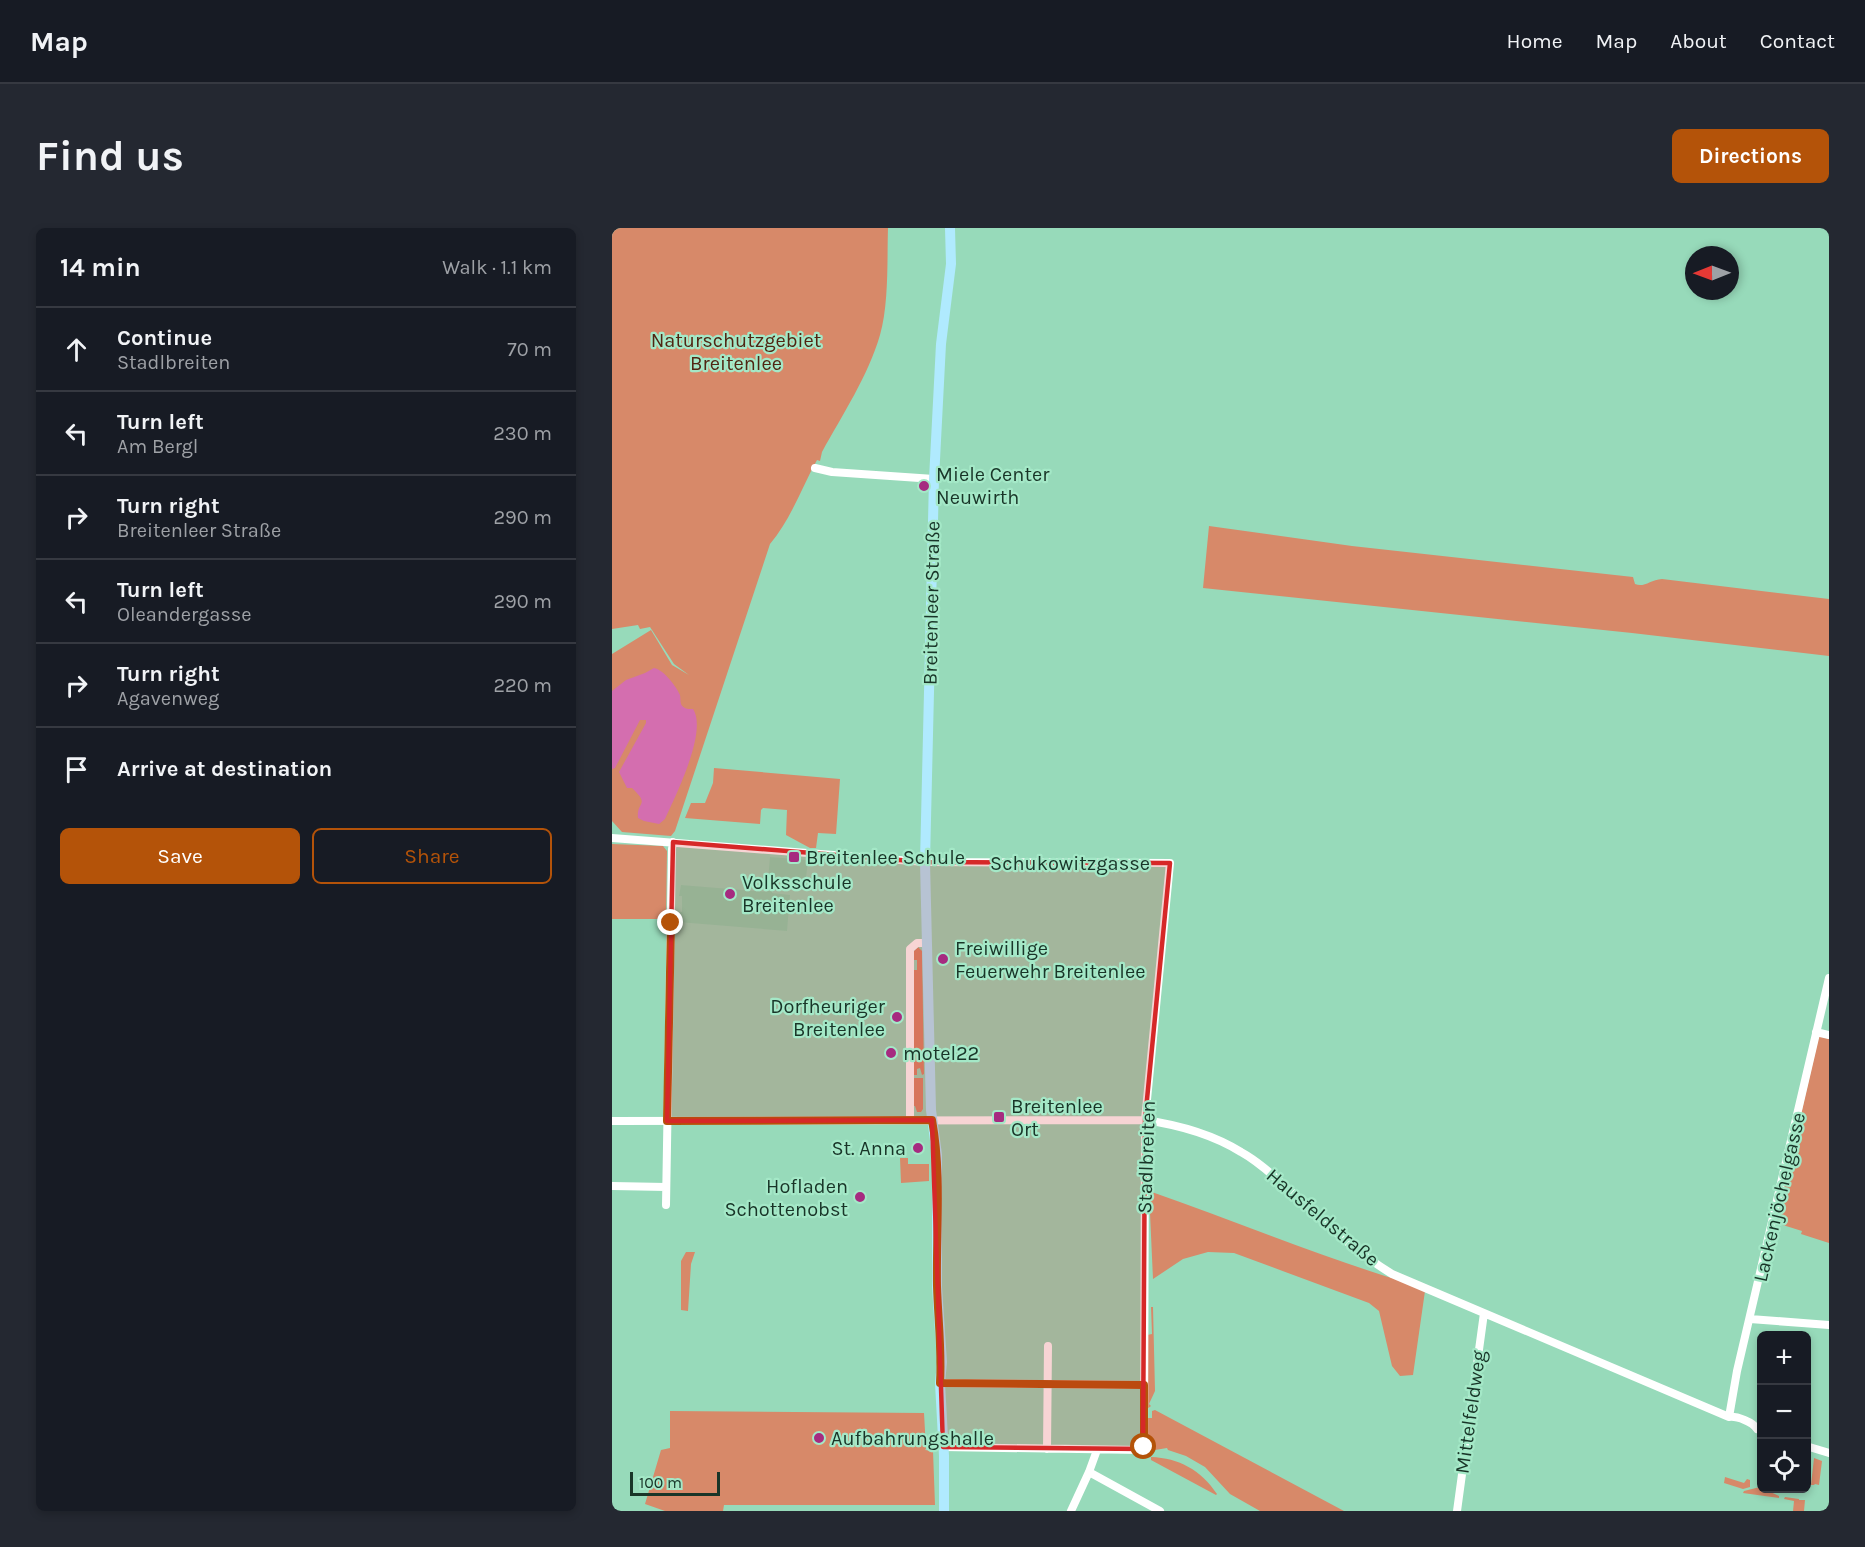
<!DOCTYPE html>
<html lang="en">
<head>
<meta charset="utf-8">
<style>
	:root { --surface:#171b24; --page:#242831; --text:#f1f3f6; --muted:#9ea1a6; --line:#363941; --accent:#b45309 }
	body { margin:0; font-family:Karla,sans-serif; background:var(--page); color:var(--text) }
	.controls { position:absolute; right:18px; bottom:18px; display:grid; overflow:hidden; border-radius:9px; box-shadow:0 3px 9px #0003 }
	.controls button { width:54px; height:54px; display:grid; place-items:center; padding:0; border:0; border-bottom:2px solid var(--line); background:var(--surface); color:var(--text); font:30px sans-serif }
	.compass { position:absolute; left:1073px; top:18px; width:54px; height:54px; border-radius:50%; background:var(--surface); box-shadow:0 3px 9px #0003; rotate:269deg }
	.scale { position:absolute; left:18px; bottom:15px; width:90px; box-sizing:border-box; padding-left:6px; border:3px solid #193528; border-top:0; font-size:16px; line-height:21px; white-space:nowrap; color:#193528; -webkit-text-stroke:4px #a4e8c7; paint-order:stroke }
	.stop { position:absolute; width:18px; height:18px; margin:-14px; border:4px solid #b45309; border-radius:50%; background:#fff }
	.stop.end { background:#b45309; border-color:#fff; box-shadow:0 2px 6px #0008 }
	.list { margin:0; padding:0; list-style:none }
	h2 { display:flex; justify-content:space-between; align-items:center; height:78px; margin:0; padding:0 24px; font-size:26px }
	h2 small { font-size:20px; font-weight:400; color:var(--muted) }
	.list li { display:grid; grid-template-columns:39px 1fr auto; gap:18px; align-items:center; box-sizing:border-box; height:84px; padding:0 24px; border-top:2px solid var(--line) }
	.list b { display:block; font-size:22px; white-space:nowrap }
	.list p { margin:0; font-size:20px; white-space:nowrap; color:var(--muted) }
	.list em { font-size:20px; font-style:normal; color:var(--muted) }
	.actions { display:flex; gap:12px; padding:18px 24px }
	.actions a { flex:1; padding:14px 0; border:2px solid var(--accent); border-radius:9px; text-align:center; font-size:21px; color:var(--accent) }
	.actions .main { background:var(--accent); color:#fff }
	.icon { flex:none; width:33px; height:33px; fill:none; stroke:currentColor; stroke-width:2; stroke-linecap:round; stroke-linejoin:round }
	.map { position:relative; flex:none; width:1217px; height:1283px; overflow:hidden; border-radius:9px }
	header { display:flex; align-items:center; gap:36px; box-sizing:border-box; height:84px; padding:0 30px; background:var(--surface); border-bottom:2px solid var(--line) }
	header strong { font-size:28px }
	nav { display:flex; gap:33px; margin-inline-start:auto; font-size:21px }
	.intro { display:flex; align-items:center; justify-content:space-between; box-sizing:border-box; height:144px; padding:0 36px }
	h1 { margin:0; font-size:42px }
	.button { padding:15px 27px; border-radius:9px; background:var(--accent); color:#fff; font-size:21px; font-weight:700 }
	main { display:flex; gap:36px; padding:0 36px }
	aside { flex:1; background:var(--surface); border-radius:9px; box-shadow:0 3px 9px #0003 }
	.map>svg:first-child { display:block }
	.built { fill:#88d5b0 }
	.green { fill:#d78969 }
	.water { fill:#d46eaf }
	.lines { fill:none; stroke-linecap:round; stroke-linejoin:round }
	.minor { stroke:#fff; stroke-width:8 }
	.major { stroke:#b0eafe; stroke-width:10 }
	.route { stroke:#b45309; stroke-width:8 }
	.marked { fill:#d62828; fill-opacity:0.2; stroke:#d62828; stroke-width:4.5; stroke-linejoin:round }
	.poi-dot { fill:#a62b80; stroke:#a4e8c7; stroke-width:2 }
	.labels { text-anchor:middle; stroke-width:4.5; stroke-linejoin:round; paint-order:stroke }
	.park-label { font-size:20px; fill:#502512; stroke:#a4e8c7 }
	.poi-label { font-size:20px; fill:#193528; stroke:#a4e8c7; text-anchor:start }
	.street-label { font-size:20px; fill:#193528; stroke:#a4e8c7 }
</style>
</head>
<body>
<header>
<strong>Map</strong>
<nav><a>Home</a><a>Map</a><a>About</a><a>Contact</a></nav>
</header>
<div class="intro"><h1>Find us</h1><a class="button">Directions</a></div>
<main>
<aside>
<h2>14 min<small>Walk · 1.1 km</small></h2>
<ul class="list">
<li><svg class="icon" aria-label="ahead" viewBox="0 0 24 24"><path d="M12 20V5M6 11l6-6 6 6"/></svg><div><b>Continue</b><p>Stadlbreiten</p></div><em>70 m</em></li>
<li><svg class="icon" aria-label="left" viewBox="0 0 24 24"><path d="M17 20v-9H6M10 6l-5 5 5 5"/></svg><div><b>Turn left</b><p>Am Bergl</p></div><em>230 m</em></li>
<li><svg class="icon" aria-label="right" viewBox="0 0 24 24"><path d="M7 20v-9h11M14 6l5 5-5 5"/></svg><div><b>Turn right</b><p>Breitenleer Straße</p></div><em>290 m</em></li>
<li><svg class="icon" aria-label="left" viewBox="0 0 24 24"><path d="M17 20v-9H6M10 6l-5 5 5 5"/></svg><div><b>Turn left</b><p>Oleandergasse</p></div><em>290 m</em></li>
<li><svg class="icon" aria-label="right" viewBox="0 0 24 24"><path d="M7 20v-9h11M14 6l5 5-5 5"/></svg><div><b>Turn right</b><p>Agavenweg</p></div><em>220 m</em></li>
<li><svg class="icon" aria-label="arrive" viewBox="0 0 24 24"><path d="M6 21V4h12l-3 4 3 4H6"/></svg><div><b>Arrive at destination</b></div></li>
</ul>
<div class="actions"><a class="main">Save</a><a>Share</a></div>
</aside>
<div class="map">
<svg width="1217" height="1283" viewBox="0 0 1217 1283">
	<rect width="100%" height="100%" fill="#97daba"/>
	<!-- built -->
	<path class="built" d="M158,629l38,3 -2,18 -33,-1 -1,16 18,2 -3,36 -109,-9 1,-10h3v-16h-3l2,-11 86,7z"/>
	<!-- green -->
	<path class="green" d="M0,0h276c-1,32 1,76 -8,107 -12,41 -37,79 -58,117l-2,9 -3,-1c-16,29 -26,59 -47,84l-95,287 -4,5 -49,-4 -10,-11v-167l39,-24 21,35 17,10 -15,-11 -24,-37 -10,2 -2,-4 -26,4z
		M597,298l143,20 281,31 2,7c9,4 15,-4 27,-5l167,20v57l-197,-23 -429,-45z
		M102,540l126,11 -4,55 -18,-1 -2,15h-6l-24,-13 1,-25 -24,-2 -2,2 -1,14 -75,-6 6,-15h14l8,-20z
		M0,616l51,2 4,5 -1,68h-54z
		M306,719l4,4 2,123 -2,1 -2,-7 -3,1v6h-4l1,-105h3v-10h-3v-9z
		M1207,808l10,3v204l-28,-9 1,-3 -26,-8z
		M301,850h10v31l-2,3h-4l-2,-6h-2z
		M288,930h8v6h21v17l-28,2z
		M537,963c80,28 158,60 239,86l8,1 29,13 -12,84 -13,1 -8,-10 -13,-55 -10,-8 -135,-50 -26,-1 -25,7 -30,20z
		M74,1024h9l-4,12 -3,47 -7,-1v-49z
		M539,1079h2l2,84 -6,13 2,2 -4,3v-74l5,-1z
		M543,1182l189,101h-84l-30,-17 -25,-27 -19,-11 -18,-6 -1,-2 -12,2 -7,-5v-27h4v-7z
		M58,1183l254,2 2,36 -1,1 8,1 2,54h-211l-1,6h-58l-20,-7 16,-54 9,-2z
		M539,1229c28,1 50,13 66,37l-1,1 -65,-35z
		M1202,1230l8,3 -3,24 -4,-1 -1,1h-3z
		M1113,1249l19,6 3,-4 3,1v7l-7,2 -19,-6z
		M1148,1259l19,9v2l-36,-5 1,-2z
		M1173,1269l14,2v1h6l-1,11h-11l1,-10 -10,-2z"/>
	<!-- water -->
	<path class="water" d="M42,440c10,2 22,18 26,27 1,5 -1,10 5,13 0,1 7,1 8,1 15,22 -18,88 -28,110l-6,5 -15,-3 -6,-3c-2,-17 13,-12 -6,-30h-5l-8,-16 27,-49v-3h-6l-25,48 -3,1v-78l14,-11 19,-7z"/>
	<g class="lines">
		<!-- minor -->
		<path class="minor" d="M203,240l17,4 102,7
			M0,610l313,24 245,1 -25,257 -1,327 -3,3 -198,-3
			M1204,804l13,3
			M298,892v-171l7,-6h9
			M0,893l533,-1c34,5 67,14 96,32 20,11 37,28 54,43 31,29 61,57 97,79l337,143c8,-1 24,5 28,12
			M0,958l54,1
			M54,977l6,-356 1,-7
			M1138,1091l79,6
			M328,1155l204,2
			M1117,1189l8,-46 92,-393
			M1194,1218l23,7
			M435,1221l1,-103
			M477,1244l71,39
			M459,1283l18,-39 8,-22
			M845,1283l27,-198"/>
		<!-- major -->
		<path class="major" d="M332,1283v-55l-4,-73 2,-21 -5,-75v-132l-6,-45 -6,-248 9,-383 7,-135 10,-80 -1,-36"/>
	</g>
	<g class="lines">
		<!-- route -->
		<path class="route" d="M59,695l-4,198 265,-1c10,55 4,111 5,166 1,33 5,65 3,97l204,2v62"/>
	</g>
	<!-- marked area -->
	<path class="marked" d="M61,614l252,20 245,1 -25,257 -2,329 -200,-2 -11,-327 -265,1z"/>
	<!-- markers -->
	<g class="poi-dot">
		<circle cx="312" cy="258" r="6"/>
		<rect x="176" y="623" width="12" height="12" rx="3"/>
		<circle cx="118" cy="666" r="6"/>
		<circle cx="331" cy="731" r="6"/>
		<circle cx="285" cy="789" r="6"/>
		<circle cx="279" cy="825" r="6"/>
		<rect x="381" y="883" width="12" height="12" rx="3"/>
		<circle cx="306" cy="920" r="6"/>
		<circle cx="248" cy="969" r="6"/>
		<circle cx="207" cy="1210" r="6"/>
	</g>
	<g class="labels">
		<!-- park labels -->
		<g class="park-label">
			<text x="124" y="119">Naturschutzgebiet<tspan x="124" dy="23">Breitenlee</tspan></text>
		</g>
		<!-- poi labels -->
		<g class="poi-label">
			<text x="324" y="253">Miele Center<tspan x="324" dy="23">Neuwirth</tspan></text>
			<text x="194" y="636">Breitenlee Schule</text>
			<text x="130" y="661">Volksschule<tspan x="130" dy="23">Breitenlee</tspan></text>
			<text x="343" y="727">Freiwillige<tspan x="343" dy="23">Feuerwehr Breitenlee</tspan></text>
			<text x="273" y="785" text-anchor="end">Dorfheuriger<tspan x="273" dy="23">Breitenlee</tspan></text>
			<text x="291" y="832">motel22</text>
			<text x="399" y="885">Breitenlee<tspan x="399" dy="23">Ort</tspan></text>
			<text x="294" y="927" text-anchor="end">St. Anna</text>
			<text x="236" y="965" text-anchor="end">Hofladen<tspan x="236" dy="23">Schottenobst</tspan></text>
			<text x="219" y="1217">Aufbahrungshalle</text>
		</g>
		<!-- street labels -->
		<g class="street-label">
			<text transform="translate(319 375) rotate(-89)" y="7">Breitenleer Straße</text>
			<text x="458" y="642">Schukowitzgasse</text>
			<text transform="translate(534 929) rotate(-88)" y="7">Stadlbreiten</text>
			<text transform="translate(1167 969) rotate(-77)" y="7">Lackenjöchelgasse</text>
			<text transform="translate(711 989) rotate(40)" y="7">Hausfeldstraße</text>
			<text transform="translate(858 1184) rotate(-82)" y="7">Mittelfeldweg</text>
		</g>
	</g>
</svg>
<div class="controls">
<button>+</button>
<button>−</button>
<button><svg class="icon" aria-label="locate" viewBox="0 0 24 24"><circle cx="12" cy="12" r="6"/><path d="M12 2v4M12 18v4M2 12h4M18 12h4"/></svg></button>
</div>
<svg class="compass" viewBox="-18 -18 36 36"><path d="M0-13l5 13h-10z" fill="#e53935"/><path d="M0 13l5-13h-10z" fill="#9ea1a6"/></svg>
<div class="scale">100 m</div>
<div class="stop" style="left:532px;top:1219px"></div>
<div class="stop end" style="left:59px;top:695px"></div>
</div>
</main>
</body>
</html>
